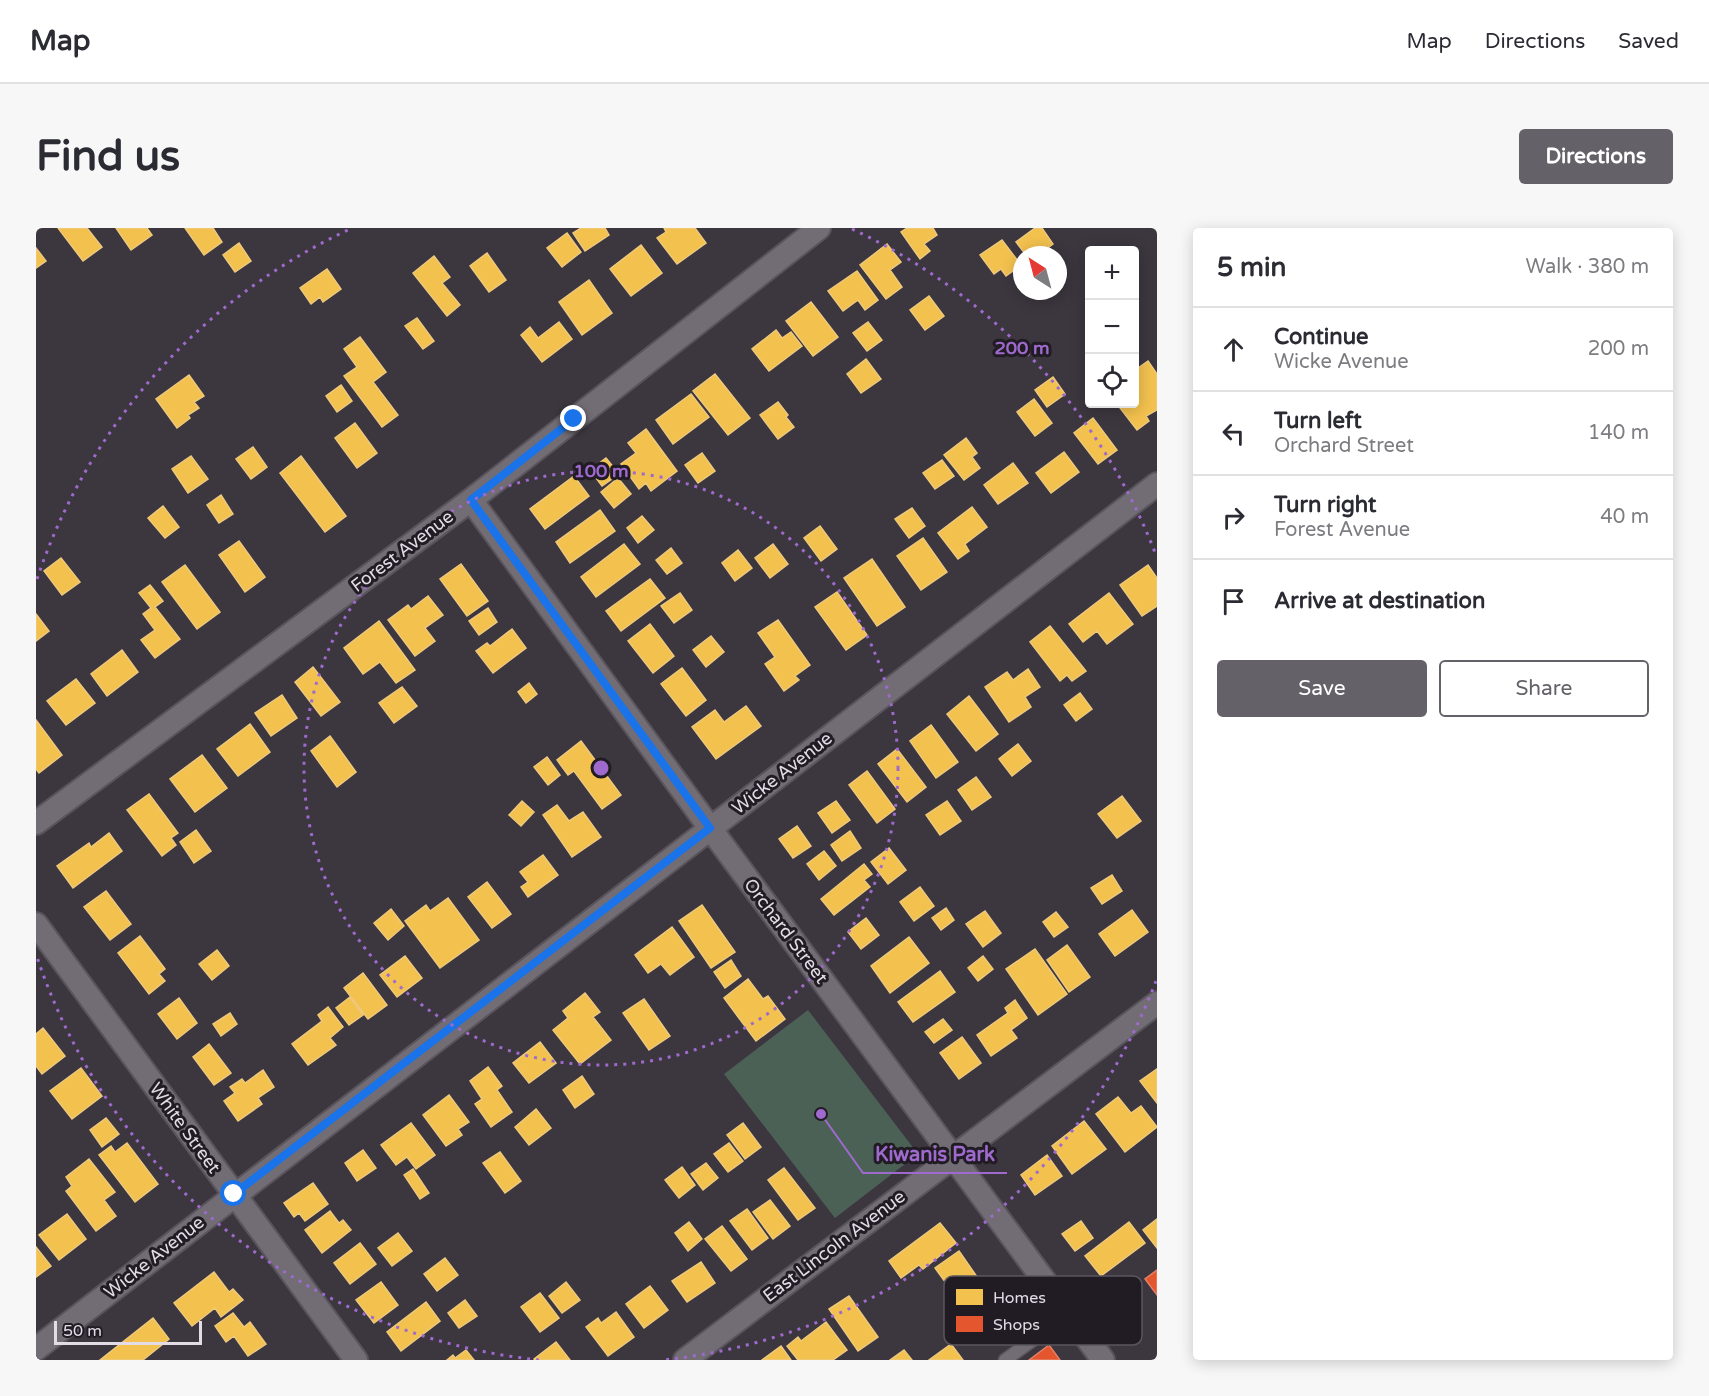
<!DOCTYPE html>
<html lang="en">
<head>
<meta charset="utf-8">
<style>
	:root { --surface:#fff; --page:#f7f7f7; --text:#2b2b33; --muted:#7c7c81; --line:#e1e1e2; --accent:#646169 }
	body { margin:0; font-family:"Varela Round",sans-serif; background:var(--page); color:var(--text) }
	.controls { position:absolute; right:18px; top:18px; display:grid; overflow:hidden; border-radius:6px; box-shadow:0 3px 15px #0003 }
	.controls button { width:54px; height:54px; display:grid; place-items:center; padding:0; border:0; border-bottom:2px solid var(--line); background:var(--surface); color:var(--text); font:30px sans-serif }
	.compass { position:absolute; left:977px; top:18px; width:54px; height:54px; border-radius:50%; background:var(--surface); box-shadow:0 3px 15px #0003; rotate:324deg }
	.scale { position:absolute; left:18px; bottom:15px; width:148px; box-sizing:border-box; padding-left:6px; border:3px solid #e3dce7; border-top:0; font-size:16px; line-height:21px; white-space:nowrap; color:#e3dce7; -webkit-text-stroke:4px #211c24; paint-order:stroke }
	.stop { position:absolute; width:18px; height:18px; margin:-14px; border:4px solid #1a73e8; border-radius:50%; background:#fff }
	.stop.end { background:#1a73e8; border-color:#fff; box-shadow:0 2px 6px #0008 }
	.list { margin:0; padding:0; list-style:none }
	h2 { display:flex; justify-content:space-between; align-items:center; height:78px; margin:0; padding:0 24px; font-size:26px }
	h2 small { font-size:20px; font-weight:400; color:var(--muted) }
	.list li { display:grid; grid-template-columns:39px 1fr auto; gap:18px; align-items:center; box-sizing:border-box; height:84px; padding:0 24px; border-top:2px solid var(--line) }
	.list b { display:block; font-size:22px; white-space:nowrap }
	.list p { margin:0; font-size:20px; white-space:nowrap; color:var(--muted) }
	.list em { font-size:20px; font-style:normal; color:var(--muted) }
	.actions { display:flex; gap:12px; padding:18px 24px }
	.actions a { flex:1; padding:14px 0; border:2px solid var(--accent); border-radius:6px; text-align:center; font-size:21px; color:var(--accent) }
	.actions .main { background:var(--accent); color:#fff }
	.icon { flex:none; width:33px; height:33px; fill:none; stroke:currentColor; stroke-width:2; stroke-linecap:round; stroke-linejoin:round }
	.map { position:relative; flex:none; width:1121px; height:1132px; overflow:hidden; border-radius:6px }
	header { display:flex; align-items:center; gap:36px; box-sizing:border-box; height:84px; padding:0 30px; background:var(--surface); border-bottom:2px solid var(--line) }
	header strong { font-size:28px }
	nav { display:flex; gap:33px; margin-inline-start:auto; font-size:21px }
	.intro { display:flex; align-items:center; justify-content:space-between; box-sizing:border-box; height:144px; padding:0 36px }
	h1 { margin:0; font-size:42px }
	.button { padding:15px 27px; border-radius:6px; background:var(--accent); color:#fff; font-size:21px; font-weight:700 }
	main { display:flex; gap:36px; padding:0 36px }
	aside { flex:1; background:var(--surface); border-radius:6px; box-shadow:0 3px 15px #0003 }
	.map>svg:first-child { display:block }
	.green { fill:#4c6156 }
	.homes { fill:#f2c14e; stroke:#eec97c; stroke-width:1.5 }
	.shops { fill:#e4572e; stroke:#e47f66; stroke-width:1.5 }
	.lines { fill:none; stroke-linecap:round; stroke-linejoin:round }
	.lane-casing { stroke:#59545c; stroke-width:15 }
	.street-casing { stroke:#59545c; stroke-width:26 }
	.lane { stroke:#726d75; stroke-width:12 }
	.street { stroke:#726d75; stroke-width:22 }
	.route { stroke:#1a73e8; stroke-width:8 }
	.ring { fill:none; stroke:#9f6acd; stroke-width:3; stroke-dasharray:3 6 }
	.labels { text-anchor:middle; stroke-width:6; stroke-linejoin:round; paint-order:stroke }
	.street-label { font-size:18px; fill:#e3dce7; stroke:#211c24 }
	.key { fill:#211c24; stroke:#5b565e; stroke-width:1.5 }
	.key-label { font-size:16px; fill:#e3dce7 }
	.centre { fill:#9f6acd; stroke:#211c24; stroke-width:3 }
	.ring-label { font-size:18px; text-anchor:middle; font-weight:bold; fill:#9f6acd; stroke:#211c24; stroke-width:6; stroke-linejoin:round; paint-order:stroke }
	.leader { fill:none; stroke:#9f6acd; stroke-width:2 }
	.callout-dot { fill:#9f6acd; stroke:#211c24; stroke-width:2 }
	.callout-label { font-size:20px; text-anchor:middle; font-weight:bold; fill:#9f6acd; stroke:#211c24; stroke-width:6; stroke-linejoin:round; paint-order:stroke }
</style>
</head>
<body>
<header>
<strong>Map</strong>
<nav><a>Map</a><a>Directions</a><a>Saved</a></nav>
</header>
<div class="intro"><h1>Find us</h1><a class="button">Directions</a></div>
<main>
<div class="map">
<svg width="1121" height="1132" viewBox="0 0 1121 1132">
	<rect width="100%" height="100%" fill="#3c363f"/>
	<!-- green -->
	<path class="green" d="M772,782l110,144 -83,64 -111,-144z"/>
	<!-- homes -->
	<path class="homes" d="M22,0h29l15,19 -19,14z
		M80,0h31l5,7 -21,15z
		M149,0h28l9,14 -18,13z
		M545,0h24l4,7 -24,16 -12,-18z
		M628,0h31l11,15 -29,21 -20,-26 9,-6z
		M871,0h26l4,7 -13,9 6,7 -10,8 -19,-27z
		M999,0h7l11,16 -15,11h-12l-10,-13z
		M531,5l14,19 -19,15 -15,-19z
		M966,12l19,25 -15,11 -5,-7 -7,5 -14,-19z
		M203,15l12,18 -16,11 -12,-17z
		M851,16l14,18 -11,8 12,17 -16,12 -26,-34z
		M605,17l21,28 -31,23 -21,-27z
		M0,20l10,13 -10,7z
		M451,25l19,27 -17,12 -19,-26z
		M398,28l16,21 -8,6 18,22 -13,11 -34,-43z
		M291,41l14,20 -18,13 -3,-5 -9,7 -11,-16z
		M821,43l21,29 -13,10 -7,-10 -15,11 -15,-20z
		M553,52l23,33 -30,22 -23,-33z
		M893,68l15,20 -19,14 -15,-20z
		M775,74l27,35 -25,19 -27,-35z
		M381,90l17,23 -11,8 -18,-23z
		M523,94l13,17 -30,23 -21,-27 9,-8 8,11z
		M832,94l14,18 -15,11 -14,-18z
		M740,102l6,8 9,-6 11,14 -33,25 -17,-22z
		M324,109l26,35 -13,10 25,33 -16,12 -38,-51 13,-9 -13,-18z
		M830,131l15,20 -20,14 -14,-19z
		M1112,133l9,13v36l-11,6 3,5 -12,9 -20,-26h17v-33z
		M679,146l35,44 -22,17 -35,-44z
		M153,147l15,21 -10,6 5,6 -11,7 2,3 -13,10 -21,-29z
		M1017,149l12,17 -18,13 -12,-17z
		M305,157l11,16 -15,11 -11,-16z
		M655,166l18,23 -36,27 -17,-24z
		M998,171l18,24 -17,13 -18,-24z
		M742,174l10,13 -2,2 8,10 -16,12 -18,-24z
		M1057,190l24,32 -19,14 -24,-31z
		M319,195l22,30 -20,15 -22,-30z
		M610,201l31,42 -26,20 -5,-8 -7,6 -18,-25 15,-11 -8,-10z
		M930,210l11,15 -5,4 8,11 -16,12 -20,-25z
		M217,219l14,20 -16,12 -15,-20z
		M1028,224l15,20 -28,21 -15,-20z
		M666,225l13,18 -17,12 -13,-18z
		M155,228l17,23 -20,14 -16,-24z
		M265,228l45,60 -21,16 -45,-59z
		M570,230l13,16 -17,12 -12,-16z
		M906,232l12,16 -19,13 -12,-16z
		M977,235l15,20 -30,21 -14,-19z
		M538,248l15,20 -44,33 -15,-20z
		M582,250l13,16 -17,14 -13,-16z
		M185,267l12,19 -14,9 -12,-18z
		M127,278l16,21 -14,11 -17,-20z
		M936,279l15,20 -22,17 4,7 -11,8 -20,-26z
		M876,280l13,18 -16,12 -14,-19z
		M564,282l15,21 -45,32 -14,-21z
		M606,288l12,14 -16,13 -11,-15z
		M784,298l17,23 -16,12 -17,-23z
		M887,310l24,34 -26,18 -24,-34z
		M203,313l26,36 -20,15 -26,-37z
		M588,316l16,20 -44,33 -15,-20z
		M737,316l15,20 -18,14 -15,-20z
		M635,320l11,15 -15,11 -11,-14z
		M702,322l14,18 -17,13 -13,-18z
		M25,330l19,24 -18,13 -18,-24z
		M836,331l33,48 -28,19 -33,-48z
		M425,336l27,37 -21,15 -27,-37z
		M149,337l35,47 -23,17 -35,-47z
		M1112,337l9,13v28l-15,10 -22,-31z
		M614,351l15,19 -44,33 -15,-20z
		M114,357l13,16 -8,6 25,32 -25,19 -14,-18 14,-10 -12,-16 8,-6 -12,-15z
		M801,364l30,43 -21,15 -31,-43z
		M644,365l12,17 -18,13 -13,-17z
		M1073,365l24,31 -26,20 -10,-13 -14,11 -14,-18z
		M392,368l15,19 -18,13 10,13 -20,15 -27,-36 20,-15 3,4z
		M452,380l9,14 -18,13 -10,-14z
		M0,386l13,17 -13,10z
		M742,392l32,45 -15,11 4,4 -15,11 -19,-27 10,-7 -17,-24z
		M343,393l36,49 -19,13 -16,-21 -17,12 -19,-26z
		M614,396l24,32 -21,17 -25,-32z
		M1014,398l36,45 -14,10 -5,-6 -7,6 -30,-39z
		M476,401l14,19 -33,25 -17,-22 11,-8 3,3z
		M675,408l13,16 -18,15 -13,-17z
		M86,422l16,22 -31,24 -16,-22z
		M277,439l27,35 -19,14 -26,-34z
		M646,440l24,32 -20,16 -25,-32z
		M992,441l12,18 -15,10 6,10 -22,15 -24,-35 22,-15 6,8z
		M40,451l19,24 -29,22 -19,-24z
		M493,455l8,11 -11,9 -8,-11z
		M366,459l15,19 -23,17 -15,-20z
		M1044,465l12,16 -16,12 -12,-16z
		M246,467l15,23 -26,18 -16,-23z
		M933,468l29,38 -22,17 -29,-37z
		M710,478l15,20 -45,33 -24,-32 23,-17 9,12z
		M0,492l26,35 -23,18 -3,-4z
		M214,496l20,28 -32,24 -21,-27z
		M895,497l27,37 -22,16 -26,-37z
		M294,508l26,36 -19,15 -26,-36z
		M545,513l40,54 -19,14 -28,-38 -6,4 -11,-15z
		M982,516l13,17 -19,15 -13,-17z
		M861,521l29,38 -19,15 -29,-38z
		M166,527l25,33 -32,24 -25,-33z
		M511,529l13,18 -12,10 -14,-18z
		M831,543l28,38 -18,14 -28,-38z
		M940,549l15,20 -19,13 -14,-20z
		M113,566l29,39 -7,5 5,7 -14,11 -35,-46z
		M1086,568l19,25 -24,17 -19,-24z
		M486,573l12,11 -13,14 -12,-11z
		M800,573l14,19 -18,13 -14,-20z
		M911,573l14,20 -21,14 -14,-20z
		M521,577l12,16 14,-9 18,25 -29,20 -29,-42z
		M761,598l14,20 -18,12 -14,-19z
		M160,602l15,21 -17,12 -14,-21z
		M814,603l11,17 -19,13 -11,-16z
		M73,605l13,18 -49,37 -16,-22 32,-23 2,4z
		M853,620l17,22 -18,14 -17,-22z
		M788,623l12,15 -17,14 -12,-16z
		M507,627l15,20 -30,22 -7,-10 7,-5 -8,-10z
		M828,636l8,10 -8,6 6,7 -36,28 -13,-16z
		M1076,647l10,16 -20,13 -11,-16z
		M451,654l24,32 -19,14 -24,-31z
		M884,659l14,19 -20,15 -14,-19z
		M70,663l25,33 -21,16 -26,-33z
		M412,670l31,42 -39,28 -35,-47 21,-16 4,6z
		M666,677l33,47 -24,16 -32,-47z
		M910,680l8,12 -13,10 -9,-12z
		M355,681l13,17 -16,14 -14,-17z
		M1096,682l16,22 -33,24 -16,-22z
		M949,683l16,22 -18,14 -17,-23z
		M1020,684l12,15 -14,10 -11,-15z
		M830,690l13,17 -18,14 -13,-17z
		M636,699l22,30 -24,18 -9,-11 -13,9 -13,-18z
		M104,708l25,33 -6,5 6,7 -16,13 -31,-41z
		M873,709l20,26 -39,30 -19,-27z
		M1031,717l23,32 -21,15 -22,-32z
		M999,721l32,45 -29,21 -32,-46z
		M181,722l12,16 -17,14 -13,-16z
		M369,728l17,22 -25,19 -17,-22z
		M947,728l10,13 -15,12 -10,-13z
		M695,732l10,16 -16,12 -11,-16z
		M904,743l15,21 -42,30 -15,-20z
		M327,745l24,32 -19,14 -24,-31z
		M712,751l15,20 5,-3 17,23 -29,22 -32,-43z
		M549,765l15,19 -7,5 18,23 -31,24 -27,-34 15,-12 -5,-7z
		M314,769l13,18 -14,10 -13,-17z
		M143,770l18,25 -20,16 -19,-25z
		M608,771l26,37 -21,14 -26,-37z
		M979,772l12,18 -16,12 6,8 -26,18 -14,-21 31,-22 -3,-5z
		M292,779l15,20 -13,11 6,7 -28,20 -16,-21 30,-23 -4,-6z
		M194,785l7,11 -16,12 -8,-12z
		M907,791l9,11 -18,13 -9,-11z
		M7,800l22,28 -23,18 -6,-8v-32z
		M926,809l19,26 -22,16 -19,-26z
		M504,814l16,21 -27,20 -16,-20z
		M173,816l22,29 -17,12 -21,-28z
		M452,839l14,19 -5,4 15,22 -21,15 -16,-23 7,-5 -12,-18z
		M45,840l21,28 -30,23 -22,-28z
		M1121,841v34l-17,-22z
		M227,842l11,17 -16,11 4,6 -24,17 -14,-20 11,-8 -5,-6 12,-8 3,4z
		M546,848l12,18 -19,14 -12,-18z
		M413,867l20,27 -11,7 4,6 -16,11 -23,-31z
		M1082,869l13,16 10,-7 16,21 -32,25 -29,-38z
		M500,881l15,19 -22,17 -14,-18z
		M70,890l13,16 -17,13 -12,-17z
		M1048,893l22,28 -34,25 -20,-28z
		M375,895l24,32 -19,14 -9,-12 -11,8 -15,-20z
		M707,895l18,24 -16,12 -18,-24z
		M91,915l31,41 -23,18 -36,-47 12,-9 4,6z
		M693,915l14,18 -15,11 -14,-18z
		M327,922l13,18 -19,13 -12,-18z
		M464,924l21,29 -16,12 -22,-30z
		M1011,927l15,21 -27,19 -14,-20z
		M53,931l26,33 -11,8 12,16 -20,15 -30,-40 6,-5 -6,-9z
		M670,935l12,15 -15,12 -12,-16z
		M646,939l13,18 -16,13 -14,-18z
		M748,940l31,40 -17,12 -30,-40z
		M377,941l16,24 -9,6 -16,-24z
		M277,955l15,21 -23,17 -6,-8 -5,4 -10,-14z
		M734,972l20,26 -17,13 -20,-27z
		M711,981l21,29 -16,12 -22,-29z
		M294,983l9,12 4,-3 8,10 -29,23 -17,-23z
		M31,986l19,25 -27,21 -20,-25z
		M1121,991v29l-14,-18z
		M1045,993l12,17 -18,13 -13,-17z
		M653,994l13,17 -14,12 -13,-18z
		M1093,994l16,21 -44,33 -16,-20z
		M904,995l16,20 -33,26 -4,-4 -18,13 -12,-17z
		M686,998l25,33 -16,12 -26,-32z
		M362,1005l14,18 -20,15 -14,-18z
		M324,1015l16,21 -26,20 -16,-21z
		M0,1019l15,19 -15,11z
		M923,1023l23,33 -23,17 -24,-33z
		M409,1030l13,17 -21,16 -13,-17z
		M665,1034l14,21 -28,19 -15,-21z
		M178,1044l15,20 4,-3 10,11 -22,17 -6,-9 -23,18 -18,-23z
		M345,1054l17,23 -24,18 -18,-23z
		M530,1054l14,18 -18,13 -13,-17z
		M614,1058l18,24 -24,18 -18,-24z
		M504,1065l19,25 -19,14 -19,-25z
		M813,1068l29,41 -20,14 -29,-42z
		M429,1072l12,16 -18,12 -11,-15z
		M390,1074l14,19 -39,30 -14,-19z
		M580,1084l18,25 -26,19 -22,-29 12,-9 3,5z
		M197,1085l11,14 6,-5 16,22 -18,12 -14,-20 -8,6 -11,-16z
		M117,1090l16,21 -26,21h-43z
		M790,1094l21,28 -14,10h-35l-11,-14 11,-9 3,4z
		M520,1114l14,18h-35l-1,-1z
		M915,1116l12,16h-34z
		M745,1118l10,14h-29z
		M430,1122l8,10h-27l6,-5 2,3z
		M868,1122l8,10h-22z"/>
	<!-- shops -->
	<path class="shops" d="M1121,1042v25l-12,-16z
		M1013,1117l11,15h-31z"/>
	<g class="lines">
		<!-- lane casing -->
		<g class="lane-casing">
			<path id="lane" d="M969,1132l64,-46"/>
		</g>
		<!-- street casing -->
		<g class="street-casing">
			<path id="street" d="M435,272l239,328 393,532
				M0,595l435,-323 348,-272
				M0,696l320,436
				M0,1121l1121,-865
				M649,1132l472,-357"/>
		</g>
		<!-- lane -->
		<use href="#lane" class="lane"/>
		<!-- street -->
		<use href="#street" class="street"/>
	</g>
	<g class="lines">
		<!-- route -->
		<path class="route" d="M198,966l476,-366 -239,-328 103,-81"/>
	</g>
	<!-- distance rings -->
	<g class="ring">
		<circle cx="565" cy="540" r="297"/>
		<path d="M1120 753A595 595 0 0 1 627 1132M503 1132A595 595 0 0 1 1 729M1 351A595 595 0 0 1 314 1M816 1A595 595 0 0 1 1120 327"/>
	</g>
	<g class="labels">
		<!-- street labels -->
		<g class="street-label">
			<text transform="translate(366 323) rotate(-37)" y="6">Forest Avenue</text>
			<text transform="translate(746 545) rotate(-38)" y="6">Wicke Avenue</text>
			<text transform="translate(750 703) rotate(53)" y="6">Orchard Street</text>
			<text transform="translate(149 900) rotate(54)" y="6">White Street</text>
			<text transform="translate(798 1018) rotate(-37)" y="6">East Lincoln Avenue</text>
			<text transform="translate(118 1029) rotate(-38)" y="6">Wicke Avenue</text>
		</g>
	</g>
	<!-- legend -->
	<rect x="908" y="1048" width="198" height="69" rx="9" class="key"/>
	<rect x="920" y="1061" width="27" height="16" fill="#f2c14e"/>
	<rect x="920" y="1088" width="27" height="16" fill="#e4572e"/>
	<g class="key-label">
		<text x="957" y="1075">Homes</text>
		<text x="957" y="1102">Shops</text>
	</g>
	<circle cx="565" cy="540" r="9" class="centre"/>
	<g class="ring-label">
		<text x="986" y="126">200 m</text>
		<text x="565" y="249">100 m</text>
	</g>
	<!-- callouts -->
	<path class="leader" d="M785 886L827 945H971"/>
	<circle class="callout-dot" cx="785" cy="886" r="6"/>
	<g class="callout-label">
		<text x="899" y="933">Kiwanis Park</text>
	</g>
</svg>
<div class="controls">
<button>+</button>
<button>−</button>
<button><svg class="icon" aria-label="locate" viewBox="0 0 24 24"><circle cx="12" cy="12" r="6"/><path d="M12 2v4M12 18v4M2 12h4M18 12h4"/></svg></button>
</div>
<svg class="compass" viewBox="-18 -18 36 36"><path d="M0-13l5 13h-10z" fill="#e53935"/><path d="M0 13l5-13h-10z" fill="#7c7c81"/></svg>
<div class="scale">50 m</div>
<div class="stop" style="left:198px;top:966px"></div>
<div class="stop end" style="left:538px;top:191px"></div>
</div>
<aside>
<h2>5 min<small>Walk · 380 m</small></h2>
<ul class="list">
<li><svg class="icon" aria-label="ahead" viewBox="0 0 24 24"><path d="M12 20V5M6 11l6-6 6 6"/></svg><div><b>Continue</b><p>Wicke Avenue</p></div><em>200 m</em></li>
<li><svg class="icon" aria-label="left" viewBox="0 0 24 24"><path d="M17 20v-9H6M10 6l-5 5 5 5"/></svg><div><b>Turn left</b><p>Orchard Street</p></div><em>140 m</em></li>
<li><svg class="icon" aria-label="right" viewBox="0 0 24 24"><path d="M7 20v-9h11M14 6l5 5-5 5"/></svg><div><b>Turn right</b><p>Forest Avenue</p></div><em>40 m</em></li>
<li><svg class="icon" aria-label="arrive" viewBox="0 0 24 24"><path d="M6 21V4h12l-3 4 3 4H6"/></svg><div><b>Arrive at destination</b></div></li>
</ul>
<div class="actions"><a class="main">Save</a><a>Share</a></div>
</aside>
</main>
</body>
</html>
